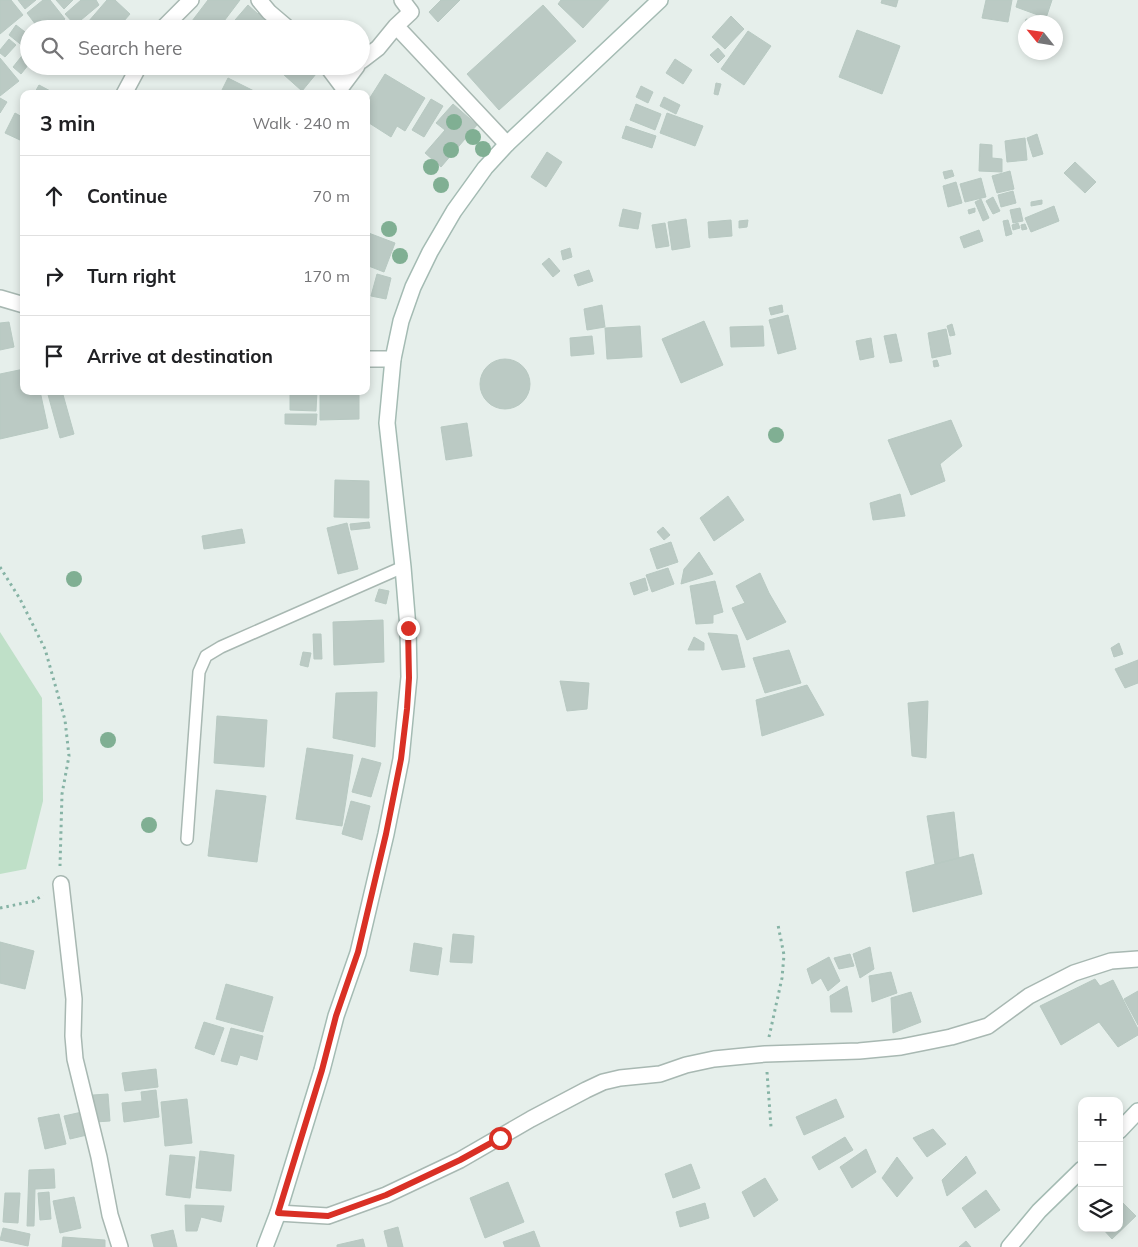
<!DOCTYPE html>
<html lang="en">
<head>
<meta charset="utf-8">
<style>
	:root { --surface:#fff; --page:#f6f6f6; --text:#202124; --muted:#757577; --line:#e0e0e0 }
	body { margin:0; font-family:Mulish,sans-serif; background:var(--page); color:var(--text) }
	.controls { position:absolute; right:15px; bottom:15px; display:grid; overflow:hidden; border-radius:10px; box-shadow:0 2px 8px #0003 }
	.controls button { width:45px; height:45px; display:grid; place-items:center; padding:0; border:0; border-bottom:1px solid var(--line); background:var(--surface); color:var(--text); font:25px sans-serif }
	.compass { position:absolute; left:1018px; top:15px; width:45px; height:45px; border-radius:50%; background:var(--surface); box-shadow:0 2px 8px #0003; rotate:300deg }
	.stop { position:absolute; width:15px; height:15px; margin:-11px; border:4px solid #d93025; border-radius:50%; background:#fff }
	.stop.end { background:#d93025; border-color:#fff; box-shadow:0 1px 5px #0008 }
	.list { margin:0; padding:0; list-style:none }
	h2 { display:flex; justify-content:space-between; align-items:center; height:65px; margin:0; padding:0 20px; font-size:21px }
	h2 small { font-size:16px; font-weight:400; color:var(--muted) }
	.list li { display:grid; grid-template-columns:32px 1fr auto; gap:15px; align-items:center; box-sizing:border-box; height:80px; padding:0 20px; border-top:1px solid var(--line) }
	.list b { display:block; font-size:19px; white-space:nowrap }
	.list em { font-size:16px; font-style:normal; color:var(--muted) }
	.icon { flex:none; width:28px; height:28px; fill:none; stroke:currentColor; stroke-width:2; stroke-linecap:round; stroke-linejoin:round }
	.map { position:relative; flex:none; width:1138px; height:1247px; overflow:hidden }
	.search { position:absolute; background:var(--surface); box-shadow:0 2px 8px #0003; left:20px; top:20px; width:350px; height:55px; display:flex; align-items:center; gap:12px; box-sizing:border-box; padding:0 18px; border-radius:28px; color:var(--muted); font-size:19px }
	.panel { position:absolute; background:var(--surface); box-shadow:0 2px 8px #0003; left:20px; top:90px; width:350px; height:305px; border-radius:10px }
	.map>svg:first-child { display:block }
	.green { fill:#bfe0c8 }
	.building { fill:#bbcac4; stroke:#b8c9c2 }
	.lines { fill:none; stroke-linecap:round; stroke-linejoin:round }
	.service-casing { stroke:#a8b8b2; stroke-width:14 }
	.minor-casing { stroke:#a8b8b2; stroke-width:18 }
	.secondary-casing { stroke:#a4bbb3; stroke-width:18 }
	.path { stroke:#86b3a5; stroke-width:3; stroke-dasharray:2.5 4; stroke-linecap:butt }
	.service { stroke:#fff; stroke-width:11 }
	.minor { stroke:#fff; stroke-width:15 }
	.secondary { stroke:#fff; stroke-width:15 }
	.tree { fill:#80af93 }
	.route { stroke:#d93025; stroke-width:6 }
</style>
</head>
<body>
<div class="map">
<svg width="1138" height="1247" viewBox="0 0 1138 1247">
	<rect width="100%" height="100%" fill="#e6efeb"/>
	<!-- green -->
	<path class="green" d="M0,632l42,66 1,103 -17,68 -26,5z"/>
	<!-- building -->
	<path class="building" d="M0,0h11l12,15 -23,19z
		M18,0h18l-11,9z
		M43,0h7l15,19 -13,10h-13l-12,-16z
		M56,0h17l-9,9z
		M81,0h15l3,5 -24,20 -10,-11z
		M107,0h8l15,14 -13,15h-35z
		M208,0h32l-22,29h-15l-11,-8z
		M441,0h19l-22,22 -9,-10z
		M561,0h48l-26,28 -25,-24z
		M882,0h16l-2,7 -15,-4z
		M986,0h26l-4,22 -26,-4z
		M1018,0h34l-6,18 -30,-11z
		M248,5l10,9 6,-7 18,22h-51l-2,-2z
		M543,5l33,36 -77,69 -32,-36z
		M731,16l13,13 -19,20 -13,-12z
		M1026,19l16,3h-16v13h-4z
		M16,25l13,10v16l-20,-16z
		M857,30l43,16 -18,48 -43,-17z
		M748,31l23,15 -27,39 -23,-16z
		M9,39l7,6 -11,12 -5,-4v-3z
		M718,48l7,8 -7,7 -8,-8z
		M25,52l4,4v8l-8,10 -8,-7z
		M0,58l19,23 -19,15z
		M675,59l17,11 -9,14 -17,-11z
		M274,66h33l9,8 -14,17z
		M385,74l40,24 -20,33 -8,-5 -6,11 -25,-16v-17z
		M228,78l32,16h-40z
		M716,83l5,1 -3,11 -4,-1z
		M39,85l17,9h-22z
		M641,86l12,6 -5,11 -12,-6z
		M664,97l16,8 -4,9 -16,-8z
		M0,98l7,4 -7,11z
		M431,99l12,7 -19,31 -12,-7z
		M453,104l24,21 -36,42 -16,-14 20,-23 -9,-7z
		M636,104l25,10 -6,16 -25,-10z
		M15,113l9,5v14l-4,8 -15,-7z
		M667,113l36,13 -8,20 -35,-13z
		M626,126l30,10 -4,12 -30,-10z
		M1037,134l6,20 -10,3 -6,-19z
		M1025,138l2,22 -20,2 -2,-21z
		M980,144l12,1v13l10,1v13l-23,-1z
		M547,152l15,10 -16,25 -15,-10z
		M1075,162l21,20 -11,11 -21,-20z
		M952,170l2,6 -9,3 -2,-7z
		M1010,171l4,18 -17,4 -5,-17z
		M981,178l5,19 -21,5 -5,-18z
		M956,182l6,21 -14,4 -5,-21z
		M1013,191l3,12 -15,4 -3,-12z
		M993,197l7,14 -7,3 -7,-13z
		M981,199l8,19 -6,3 -8,-19z
		M1042,200v4l-11,2v-4z
		M1054,206l5,15 -28,11 -6,-14z
		M975,208v4l-6,2 -1,-4z
		M1020,208l3,13 -10,2 -3,-13z
		M623,209l18,4 -3,16 -19,-3z
		M686,219l4,28 -18,3 -4,-28z
		M731,220l1,16 -23,2 -1,-16z
		M748,220l-1,7 -8,1v-7z
		M1008,220l4,14 -6,2 -3,-15z
		M665,223l4,23 -13,2 -4,-23z
		M1018,223l2,5 -7,2 -1,-5z
		M1025,224l2,5 -5,1 -1,-5z
		M979,230l4,11 -19,7 -4,-11z
		M366,232l29,11 -11,29 -18,-7z
		M570,248l2,9 -9,3 -2,-9z
		M549,258l11,13 -7,6 -11,-13z
		M589,270l4,11 -15,5 -4,-11z
		M377,274l14,4 -5,21 -15,-3z
		M602,305l3,22 -18,3 -3,-21z
		M782,305l1,7 -12,3 -2,-7z
		M788,315l8,34 -18,5 -9,-34z
		M704,321l19,44 -42,18 -19,-44z
		M9,322l5,25 -14,3v-27z
		M952,324l3,11 -5,1 -3,-10z
		M640,326l2,31 -35,2 -2,-31z
		M763,326l1,20 -33,1 -1,-20z
		M946,329l5,25 -19,4 -4,-25z
		M896,334l6,27 -12,2 -6,-27z
		M592,336l2,18 -23,2 -1,-18z
		M871,338l3,19 -14,3 -4,-19z
		M480 384a25 25 0 1 1 50 0a25 25 0 1 1-50 0Z
		M937,360l2,6 -5,1 -1,-6z
		M24,369v22h16l8,37 -48,11v-65z
		M47,391h15l12,43 -14,4z
		M290,391h27l-1,20 -26,-1z
		M320,391h39v28l-39,1z
		M285,414h32l-1,11 -31,-1z
		M951,420l11,26 -22,18 5,17 -34,14 -23,-55z
		M467,423l5,33 -26,4 -5,-33z
		M335,480l34,1v37l-35,-1z
		M900,494l5,22 -32,4 -3,-17z
		M728,496l16,24 -30,21 -14,-23z
		M369,522l1,6 -19,2 -1,-6z
		M347,523l11,46 -20,5 -11,-46z
		M663,527l7,8 -6,5 -7,-8z
		M242,529l3,14 -41,6 -2,-13z
		M671,542l7,20 -21,7 -7,-20z
		M699,552l14,22 -32,10 3,-15z
		M668,568l6,16 -22,8 -6,-17z
		M760,573l9,20 17,29 -39,18 -15,-32 13,-5 -9,-17z
		M645,578l3,12 -14,5 -4,-12z
		M715,581l8,31 -10,3v8l-17,1 -6,-38z
		M379,589l10,2 -3,13 -11,-3z
		M383,620l1,42 -50,3 -1,-43z
		M708,633l29,2 8,32 -23,3z
		M313,634h8l1,25h-8z
		M694,637l10,6v7h-16z
		M1119,643l4,11 -9,3 -3,-9z
		M789,650l12,33 -36,10 -12,-35z
		M303,652l8,1 -3,14 -8,-2z
		M1138,660v23l-13,5 -10,-19z
		M560,681l29,2 -2,26 -20,2z
		M807,685l17,30 -62,21 -6,-36z
		M377,692l-2,55 -42,-9 3,-45z
		M928,701l-2,57 -14,-2 -4,-53z
		M217,716l50,4 -3,47 -50,-4z
		M307,748l46,7 -11,71 -46,-7z
		M362,758l19,5 -10,34 -19,-5z
		M216,790l50,6 -9,66 -49,-6z
		M351,801l19,5 -8,34 -20,-6z
		M954,812l5,46 -24,6 -8,-48z
		M973,854l9,40 -69,18 -7,-40z
		M453,934l21,2 -2,27 -22,-1z
		M0,942l34,9 -9,38 -25,-6z
		M414,943l28,5 -4,27 -28,-4z
		M870,947l4,22 -14,9 -7,-24z
		M850,954l4,12 -15,3 -5,-11z
		M829,957l11,24 -12,10 -7,-13 -9,6 -5,-15z
		M891,972l6,21 -25,9 -3,-26z
		M1095,979l5,7 13,-6 25,49v6l-20,12 -19,-25 -38,23 -21,-39z
		M226,984l47,13 -10,35 -47,-13z
		M847,986l5,26h-21l-1,-16z
		M1138,991v34l-14,-26z
		M911,992l10,30 -28,11 -2,-35z
		M204,1022l20,6 -10,27 -19,-7z
		M231,1028l32,8 -6,24 -17,-5 -3,10 -16,-4z
		M156,1069l2,18 -33,4 -3,-18z
		M156,1090l3,27 -35,5 -2,-19 20,-2 -1,-9z
		M108,1094l2,27 -15,1 -2,-27z
		M187,1099l5,44 -27,3 -4,-44z
		M836,1099l8,18 -40,18 -8,-18z
		M82,1112l5,23 -17,4 -6,-23z
		M59,1114l7,30 -21,5 -7,-31z
		M933,1129l13,15 -19,13 -14,-19z
		M845,1137l8,13 -34,20 -7,-13z
		M866,1149l10,23 -24,16 -12,-21z
		M200,1151l34,4 -3,36 -35,-3z
		M170,1155l25,2 -5,41 -24,-3z
		M966,1156l10,17 -29,23 -5,-16z
		M897,1157l16,21 -16,19 -15,-19z
		M691,1164l9,24 -27,10 -8,-24z
		M54,1169l1,19 -20,1 -1,37h-7l2,-56z
		M765,1178l13,22 -24,17 -12,-25z
		M508,1182l16,40 -39,16 -15,-40z
		M986,1190l14,20 -25,18 -13,-20z
		M49,1192l2,27 -11,1 -2,-27z
		M5,1193h15l-2,30 -15,-1z
		M74,1197l7,31 -21,5 -7,-32z
		M1119,1199l17,17 -24,23 -10,-11h17z
		M705,1203l4,15 -29,9 -4,-15z
		M185,1205l39,1 -3,16 -20,-5 -4,14h-11z
		M398,1227l5,20h-15l-4,-16z
		M3,1228l27,6 -2,12 -28,-6z
		M173,1230l4,17h-23l-3,-12z
		M534,1231l6,16h-35l-2,-5z
		M63,1237l42,3v7h-43z
		M363,1239l2,8h-28v-2z
		M966,1241l5,6h-12z"/>
	<g class="lines">
		<!-- service casing -->
		<g class="service-casing">
			<path id="service" d="M187,839l12,-167 7,-16 15,-9 182,-80"/>
		</g>
		<!-- minor casing -->
		<g class="minor-casing">
			<path id="minor" d="M259,0l10,12 20,17
				M396,26l111,118
				M162,29l29,-29
				M361,61l17,-13 18,-22 15,-14 -9,-12
				M327,66l15,20 15,-20
				M124,94l15,-28
				M0,298l24,7
				M366,359h27
				M61,884l13,115 -1,37 2,23 24,98 11,58 10,32
				M278,1213l50,3 58,-21 74,-35 71,-41 55,-29 17,-8 17,-4 40,-4 26,-9 28,-6 51,-5 94,-3 42,-4 50,-10 37,-11 41,-30 45,-23 37,-12 27,-2"/>
		</g>
		<!-- secondary casing -->
		<g class="secondary-casing">
			<path id="secondary" d="M1119,1131l19,-20
				M265,1247l13,-34 44,-143 14,-54 22,-63 28,-119 15,-75 8,-82 -1,-49 -5,-61 -16,-144 6,-64 8,-38 12,-34 17,-35 24,-41 31,-43 22,-24 153,-144
				M1009,1247l30,-36 43,-42"/>
		</g>
		<!-- path -->
		<path class="path" d="M0,567l20,32 25,50 20,71 4,36 -7,38 -2,72
			M0,908l34,-7 9,-6
			M769,1037l13,-59 2,-23 -6,-30
			M767,1072l4,55"/>
		<!-- service -->
		<use href="#service" class="service"/>
		<!-- minor -->
		<use href="#minor" class="minor"/>
		<!-- secondary -->
		<use href="#secondary" class="secondary"/>
	</g>
	<!-- trees -->
	<g class="tree">
		<circle cx="454" cy="122" r="8"/>
		<circle cx="473" cy="137" r="8"/>
		<circle cx="483" cy="149" r="8"/>
		<circle cx="451" cy="150" r="8"/>
		<circle cx="431" cy="167" r="8"/>
		<circle cx="441" cy="185" r="8"/>
		<circle cx="389" cy="229" r="8"/>
		<circle cx="400" cy="256" r="8"/>
		<circle cx="776" cy="435" r="8"/>
		<circle cx="74" cy="579" r="8"/>
		<circle cx="108" cy="740" r="8"/>
		<circle cx="149" cy="825" r="8"/>
	</g>
	<g class="lines">
		<!-- route -->
		<path class="route" d="M408,628l1,50 -2,31 -6,50 -15,75 -28,118 -22,64 -14,54 -44,143 50,3 58,-21 74,-35 40,-22"/>
	</g>
</svg>
<div class="controls">
<button>+</button>
<button>−</button>
<button><svg class="icon" aria-label="layers" viewBox="0 0 24 24"><path d="M12 4l9 5-9 5-9-5zM3 14l9 5 9-5"/></svg></button>
</div>
<svg class="compass" viewBox="-18 -18 36 36"><path d="M0-13l5 13h-10z" fill="#e53935"/><path d="M0 13l5-13h-10z" fill="#757577"/></svg>
<div class="stop" style="left:500px;top:1138px"></div>
<div class="stop end" style="left:408px;top:628px"></div>
<div class="search"><svg class="icon" aria-label="search" viewBox="0 0 24 24"><circle cx="10" cy="10" r="6"/><path d="M15 15l6 6"/></svg>Search here</div>
<section class="panel">
<h2>3 min<small>Walk · 240 m</small></h2>
<ul class="list">
<li><svg class="icon" aria-label="ahead" viewBox="0 0 24 24"><path d="M12 20V5M6 11l6-6 6 6"/></svg><div><b>Continue</b></div><em>70 m</em></li>
<li><svg class="icon" aria-label="right" viewBox="0 0 24 24"><path d="M7 20v-9h11M14 6l5 5-5 5"/></svg><div><b>Turn right</b></div><em>170 m</em></li>
<li><svg class="icon" aria-label="arrive" viewBox="0 0 24 24"><path d="M6 21V4h12l-3 4 3 4H6"/></svg><div><b>Arrive at destination</b></div></li>
</ul>
</section>
</div>
</body>
</html>
